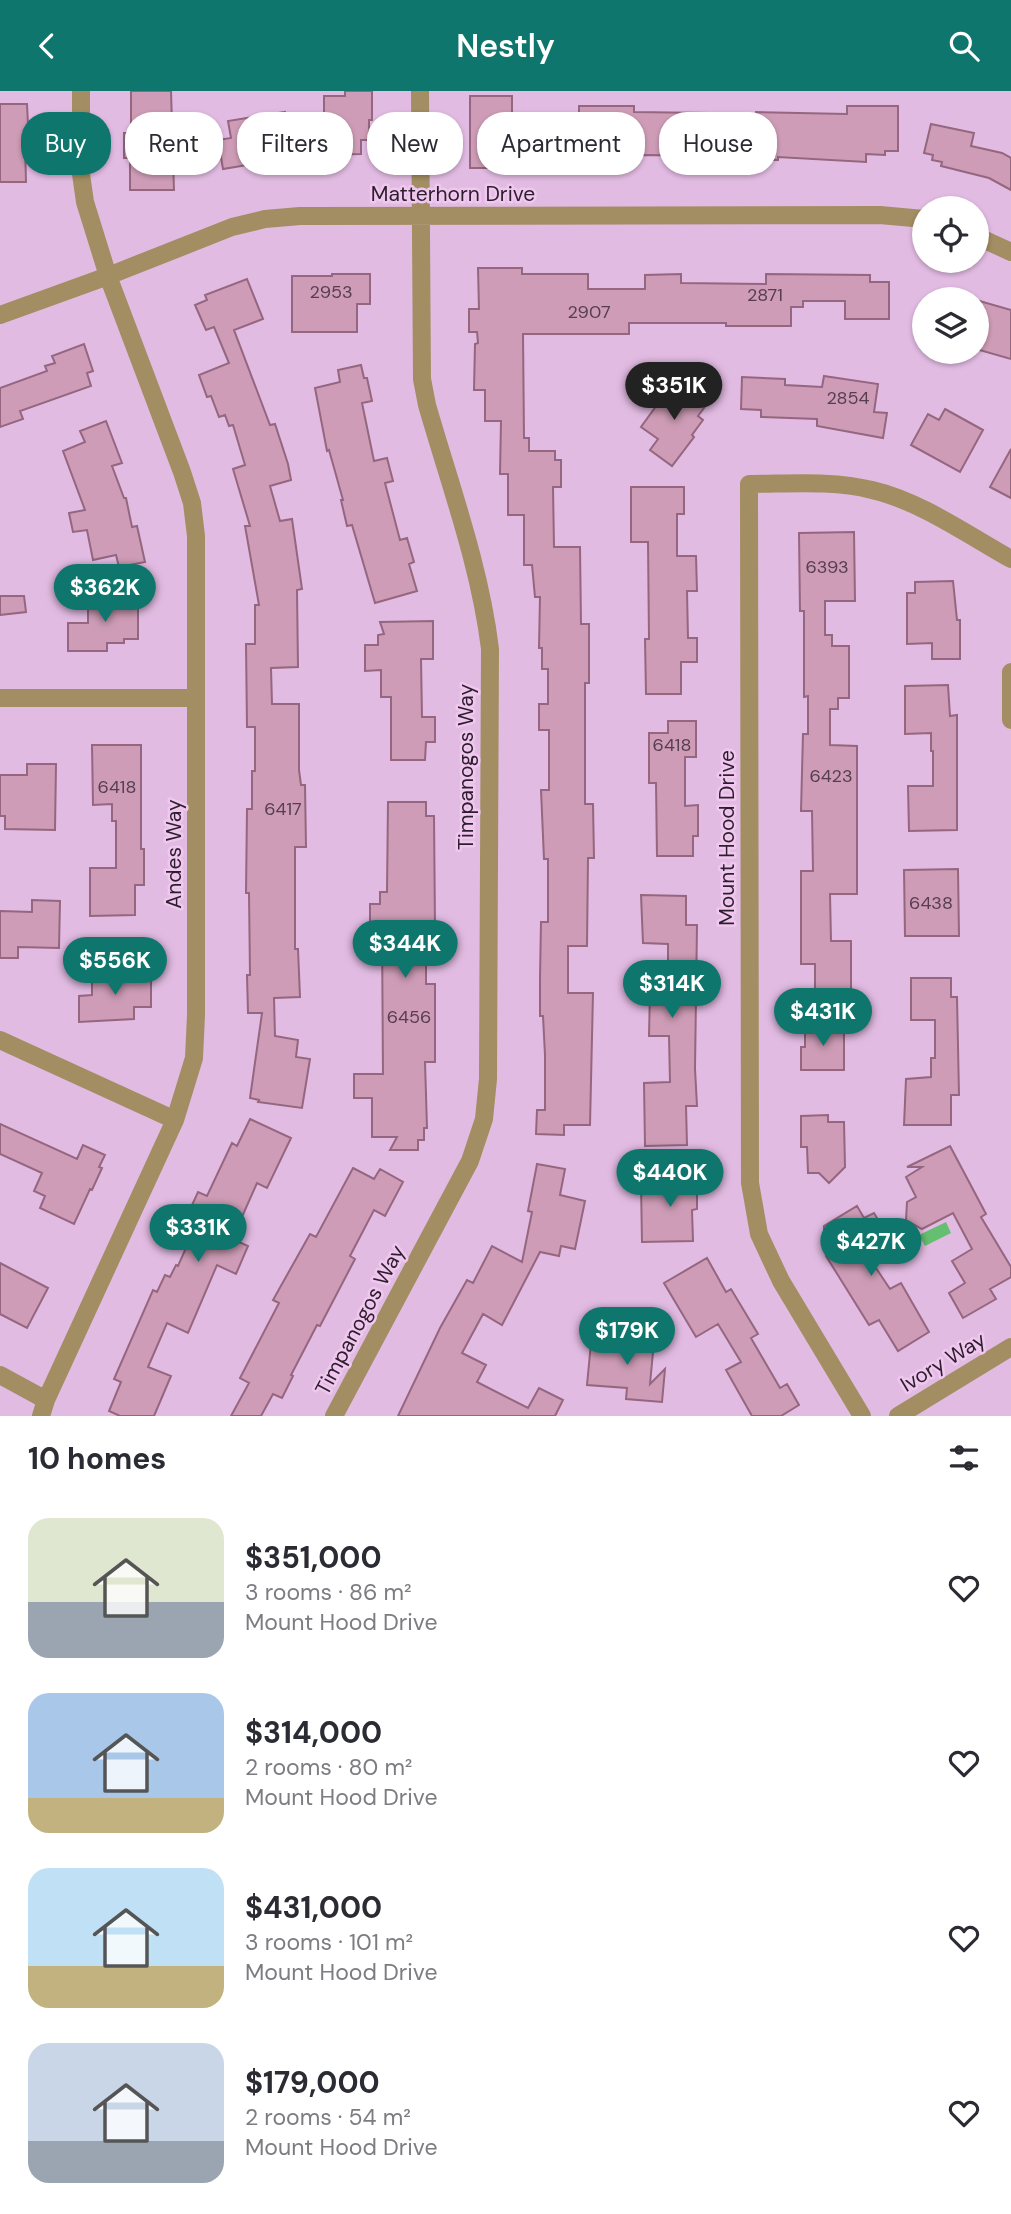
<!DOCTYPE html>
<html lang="en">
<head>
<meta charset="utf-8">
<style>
	body { margin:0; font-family:"DM Sans",sans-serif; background:#f2f2f3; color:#2b2b33; height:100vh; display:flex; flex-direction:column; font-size:26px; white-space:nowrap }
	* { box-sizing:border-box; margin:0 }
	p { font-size:23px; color:#7c7c81 }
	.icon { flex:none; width:38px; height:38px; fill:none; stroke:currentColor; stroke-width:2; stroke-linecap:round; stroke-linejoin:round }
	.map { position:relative; height:1325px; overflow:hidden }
	.sheet { display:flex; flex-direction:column; background:#fff; flex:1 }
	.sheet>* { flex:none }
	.banner { position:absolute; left:21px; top:21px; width:970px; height:63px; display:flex; gap:14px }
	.tools { position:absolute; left:912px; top:105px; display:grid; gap:14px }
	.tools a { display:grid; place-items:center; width:77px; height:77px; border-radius:50%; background:#fff; box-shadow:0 2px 5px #0004; font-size:35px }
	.price { position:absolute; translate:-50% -60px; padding:0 16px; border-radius:24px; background:#0f766e; color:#fff; font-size:23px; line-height:46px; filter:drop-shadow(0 2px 4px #0008) }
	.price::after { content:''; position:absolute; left:50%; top:42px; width:21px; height:16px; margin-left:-10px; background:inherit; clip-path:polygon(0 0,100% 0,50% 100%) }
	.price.active { background:#222; color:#fff }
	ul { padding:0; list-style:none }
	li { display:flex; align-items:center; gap:21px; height:175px; padding:0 28px }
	li span { display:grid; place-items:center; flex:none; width:196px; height:140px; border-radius:21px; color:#555 }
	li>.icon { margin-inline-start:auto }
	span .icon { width:84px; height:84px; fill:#fffc; stroke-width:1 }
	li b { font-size:30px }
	h2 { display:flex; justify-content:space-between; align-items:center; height:84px; padding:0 28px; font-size:30px }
	.tag { padding:0 24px; border-radius:28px; background:#fff; box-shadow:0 2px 5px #0004; font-size:24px; line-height:63px }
	.tag.active { background:#0f766e; color:#fff }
	header { display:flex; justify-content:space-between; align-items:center; height:91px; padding:0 28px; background:#0f766e; color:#fff; font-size:32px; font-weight:600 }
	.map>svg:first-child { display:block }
	.water { fill:#64c070 }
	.building { fill:#ce9cb6; stroke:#94667f; stroke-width:2 }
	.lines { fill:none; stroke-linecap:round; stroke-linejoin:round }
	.street { stroke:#a28e62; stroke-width:18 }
	.labels { text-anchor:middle; stroke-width:5; stroke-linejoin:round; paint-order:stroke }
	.number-label { font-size:18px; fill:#553e4f }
	.street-label { font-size:21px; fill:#2d1e2d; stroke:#f0c8ef }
</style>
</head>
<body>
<header><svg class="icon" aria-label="back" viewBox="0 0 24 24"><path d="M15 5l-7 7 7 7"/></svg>Nestly<svg class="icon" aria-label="search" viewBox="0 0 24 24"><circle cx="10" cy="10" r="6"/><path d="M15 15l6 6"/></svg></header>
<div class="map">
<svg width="1011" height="1325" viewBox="0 0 1011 1325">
	<rect width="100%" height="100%" fill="#e2bbe2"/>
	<path class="water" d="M 946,1131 L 951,1142 L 925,1155 L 919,1144 Z"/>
	<path class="building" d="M 131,0 L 171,0 L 174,99 L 130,99 L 130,67 L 124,67 L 124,42 L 131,42 Z
		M 345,0 L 372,0 L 372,29 L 369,29 L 369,49 L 361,49 L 361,63 L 324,64 L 324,5 L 345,5 Z
		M 470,5 L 512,5 L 512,67 L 504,67 L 504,77 L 470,77 Z
		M 0,13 L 27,13 L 29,54 L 25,54 L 26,91 L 0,91 Z
		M 579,15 L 634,15 L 634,21 L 708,22 L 707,43 L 745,43 L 745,37 L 755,37 L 756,21 L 847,23 L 847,15 L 898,15 L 898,60 L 885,60 L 885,64 L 866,63 L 866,71 L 778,66 L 778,69 L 685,69 L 685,65 L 651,64 L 601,65 L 601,69 L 566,69 L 566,44 L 579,44 Z
		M 285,21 L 291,59 L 278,61 L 279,67 L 259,70 L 259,72 L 223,78 L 218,49 L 231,47 L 228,30 Z
		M 931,33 L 974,42 L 971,55 L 1002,62 L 1011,67 L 1011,99 L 989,87 L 941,75 L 942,71 L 932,69 L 933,64 L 924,62 Z
		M 478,177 L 522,177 L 522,183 L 588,183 L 588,198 L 645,198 L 645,184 L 681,183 L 681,192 L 766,193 L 766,183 L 870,184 L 870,191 L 889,191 L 889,228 L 845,228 L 845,210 L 803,210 L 803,216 L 791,216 L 791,235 L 726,235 L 726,232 L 629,232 L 629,243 L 523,243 L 524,347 L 529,347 L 529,360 L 555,360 L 555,369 L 561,369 L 561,396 L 553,396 L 554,456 L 580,456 L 581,533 L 589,533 L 589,592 L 585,592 L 585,713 L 593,713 L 594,767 L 588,767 L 587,855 L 568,855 L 568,902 L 593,902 L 590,1034 L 564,1034 L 564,1044 L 536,1043 L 537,1019 L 545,1019 L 545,964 L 543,925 L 540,925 L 540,887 L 541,831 L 548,831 L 548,768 L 544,768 L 541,699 L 549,699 L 549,639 L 539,639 L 539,613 L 548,613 L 548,578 L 542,578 L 542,557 L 539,557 L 540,506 L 535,506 L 532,474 L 524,474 L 524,424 L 508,424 L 508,383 L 500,383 L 501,330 L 485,330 L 485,299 L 474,299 L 475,253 L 478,252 L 477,241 L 469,241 L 469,218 L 479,218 Z
		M 332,183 L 370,183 L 370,213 L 357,213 L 357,241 L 292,241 L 292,185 L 332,185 Z
		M 247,188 L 263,228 L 234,239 L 270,334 L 275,333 L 288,373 L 291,389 L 270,395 L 280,430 L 292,428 L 302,498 L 297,499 L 298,576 L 271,577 L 272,613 L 299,613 L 299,679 L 301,694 L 305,694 L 306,756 L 295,756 L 295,858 L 298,858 L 300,906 L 274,907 L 275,945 L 298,949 L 296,966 L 310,968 L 302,1017 L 258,1011 L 259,1009 L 250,1007 L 262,922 L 248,922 L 247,884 L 250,884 L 249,802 L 246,802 L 247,718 L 252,718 L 252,680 L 255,680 L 255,636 L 247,636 L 246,553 L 255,553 L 255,514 L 259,514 L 245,435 L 250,435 L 233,378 L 245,374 L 233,334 L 229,335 L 225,324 L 219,326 L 211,305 L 207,306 L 199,284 L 229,272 L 214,236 L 206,239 L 195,214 L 207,209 L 205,204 Z
		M 976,209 L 1011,219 L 1011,268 L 976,258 Z
		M 84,253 L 93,280 L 87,282 L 91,295 L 20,320 L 23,328 L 0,336 L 0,297 L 47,280 L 45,275 L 55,272 L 52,265 Z
		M 361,274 L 364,287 L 367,287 L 372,310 L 362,312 L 374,370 L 387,367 L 393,390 L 385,392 L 400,449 L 407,447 L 414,471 L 409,473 L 417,500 L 375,512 L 352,434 L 347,435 L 341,409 L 343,409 L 329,359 L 327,360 L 315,297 L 340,291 L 338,279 Z
		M 824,285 L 878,293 L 874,321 L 887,322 L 883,347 L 817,335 L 817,328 L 761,326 L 761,319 L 741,318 L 742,286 L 785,288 L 785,294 L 822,296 Z
		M 675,289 L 707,313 L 698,325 L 703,329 L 692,344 L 694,346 L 672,375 L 650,359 L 658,348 L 641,336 Z
		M 945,318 L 983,339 L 960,381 L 911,354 L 928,323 L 939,329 Z
		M 106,330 L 122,372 L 112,375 L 124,407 L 126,407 L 132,436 L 137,435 L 145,471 L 119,476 L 116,464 L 93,469 L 87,439 L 73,441 L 69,422 L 85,419 L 63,360 L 85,351 L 80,340 Z
		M 1011,358 L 1011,407 L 990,396 Z
		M 631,396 L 684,396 L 684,423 L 677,423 L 677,465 L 696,465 L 697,500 L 687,500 L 688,547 L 697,547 L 697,571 L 681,571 L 681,603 L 646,603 L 645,548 L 649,548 L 648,451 L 631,451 Z
		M 854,441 L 855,510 L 825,510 L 825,544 L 832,544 L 832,555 L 849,555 L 849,607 L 838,607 L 838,618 L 830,618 L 830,654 L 857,655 L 857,803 L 830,803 L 831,850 L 851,850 L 851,899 L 815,900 L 815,873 L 801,873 L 801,780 L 813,780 L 812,720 L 801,720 L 803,643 L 808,643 L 808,605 L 804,606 L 804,520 L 800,520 L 799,442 Z
		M 953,490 L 957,529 L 960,529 L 960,568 L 932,568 L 932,552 L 907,553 L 907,502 L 915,502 L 915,491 Z
		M 0,505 L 24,505 L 26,521 L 0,524 Z
		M 88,505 L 138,505 L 138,548 L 124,548 L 124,552 L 107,552 L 107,560 L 68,560 L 68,532 L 88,532 Z
		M 433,530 L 433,568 L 421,568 L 422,626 L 435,626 L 435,651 L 426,651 L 425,669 L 391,669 L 391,606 L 381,606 L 381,579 L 365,580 L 365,554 L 378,554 L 378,544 L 384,543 L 380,531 Z
		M 948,594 L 950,625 L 957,624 L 957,739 L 909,740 L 908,695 L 933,695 L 933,660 L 931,660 L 931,642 L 905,643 L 905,595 Z
		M 668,630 L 696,630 L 696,666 L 685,666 L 685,715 L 698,714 L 698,745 L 693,745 L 693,765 L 657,765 L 656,692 L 649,692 L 649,642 L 668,642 Z
		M 92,654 L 141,654 L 141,758 L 144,758 L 144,794 L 135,794 L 135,824 L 90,825 L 90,777 L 116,777 L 116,730 L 112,730 L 112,713 L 93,714 Z
		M 27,673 L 56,673 L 55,739 L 5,738 L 5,725 L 0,725 L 0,684 L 27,684 Z
		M 388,711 L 426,711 L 426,725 L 434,725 L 435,838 L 426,838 L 426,893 L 435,893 L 435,971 L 425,971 L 427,1037 L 424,1037 L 424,1049 L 418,1049 L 418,1059 L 390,1059 L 397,1046 L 372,1046 L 372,1007 L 354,1007 L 354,983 L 383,983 L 382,838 L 370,838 L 370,813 L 380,813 L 380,801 L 387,801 Z
		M 958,778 L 959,845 L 905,845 L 904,779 Z
		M 641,804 L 686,805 L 686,834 L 697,834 L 695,978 L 697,1015 L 686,1015 L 687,1054 L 645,1055 L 644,992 L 670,991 L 669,945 L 649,945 L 650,899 L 668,899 L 668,853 L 643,852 Z
		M 32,809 L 60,810 L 59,857 L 18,856 L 18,867 L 0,867 L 0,820 L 32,821 Z
		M 92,883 L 151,883 L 151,916 L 134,916 L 134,928 L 79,931 L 79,905 L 92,904 Z
		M 911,887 L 951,887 L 951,906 L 957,906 L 959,1004 L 951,1004 L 951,1034 L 904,1034 L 906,988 L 931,986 L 931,967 L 935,967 L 935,929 L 911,929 Z
		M 805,934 L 844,934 L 844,979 L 801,979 L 801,956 L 805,956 Z
		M 828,1024 L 828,1031 L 844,1031 L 845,1076 L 829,1092 L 819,1082 L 808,1082 L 807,1056 L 801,1056 L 801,1025 Z
		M 250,1028 L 291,1047 L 267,1097 L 257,1092 L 237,1137 L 244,1140 L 239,1151 L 248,1155 L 236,1183 L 217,1174 L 188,1242 L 167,1232 L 148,1276 L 171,1285 L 154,1325 L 120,1325 L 109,1320 L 121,1291 L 114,1288 L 153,1199 L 157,1201 L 165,1184 L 170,1186 L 176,1174 L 178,1175 L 198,1130 L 187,1125 L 198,1101 L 207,1105 L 232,1052 L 237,1055 Z
		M 0,1033 L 77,1068 L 83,1054 L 105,1064 L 99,1076 L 102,1077 L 92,1099 L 90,1098 L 74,1133 L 40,1117 L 45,1105 L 34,1100 L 42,1082 L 0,1063 Z
		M 950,1055 L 986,1123 L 981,1126 L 1011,1176 L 1011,1186 L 990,1198 L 996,1208 L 963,1227 L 949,1202 L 965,1192 L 952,1170 L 972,1158 L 953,1122 L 922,1138 L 906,1129 L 907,1111 L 916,1106 L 906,1086 L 922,1076 L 907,1076 Z
		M 537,1073 L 565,1078 L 560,1104 L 585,1110 L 575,1158 L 561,1155 L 559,1165 L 540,1161 L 502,1234 L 483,1223 L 462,1262 L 486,1274 L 477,1291 L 528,1317 L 539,1297 L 563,1309 L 555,1325 L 398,1325 L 440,1237 L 467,1189 L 473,1192 L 492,1155 L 522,1171 L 532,1121 L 528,1120 Z
		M 353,1077 L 374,1088 L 380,1078 L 403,1091 L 385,1125 L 374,1119 L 350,1165 L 355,1168 L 320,1235 L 317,1234 L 291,1284 L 293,1285 L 282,1307 L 273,1303 L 261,1325 L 231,1325 L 249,1292 L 240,1287 L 279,1212 L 273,1209 L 310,1143 L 316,1146 Z
		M 670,1081 L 697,1081 L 697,1118 L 692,1119 L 693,1150 L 642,1151 L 641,1094 L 670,1094 Z
		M 857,1115 L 864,1127 L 874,1122 L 884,1139 L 873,1146 L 882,1161 L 870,1168 L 890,1198 L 901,1192 L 929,1241 L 898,1260 L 879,1229 L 869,1234 L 826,1165 L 835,1159 L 824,1142 L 824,1135 Z
		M 707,1167 L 726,1201 L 731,1198 L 758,1243 L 751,1247 L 780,1297 L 787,1293 L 799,1314 L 781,1325 L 752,1325 L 726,1279 L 741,1271 L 718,1233 L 696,1246 L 664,1192 Z
		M 0,1172 L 48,1197 L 27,1237 L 0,1223 Z
		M 629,1237 L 655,1240 L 650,1293 L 665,1278 L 662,1311 L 626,1308 L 627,1297 L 587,1294 L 591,1252 L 628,1255 Z"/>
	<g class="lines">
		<path class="street" d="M 976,145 L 1011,161
			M 0,224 L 108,185 L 232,136 L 265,128 L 300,125 L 880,124 L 924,128
			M 1011,581 L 1011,629
			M 0,607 L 196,607
			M 0,949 L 175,1029
			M 0,1284 L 46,1309
			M 41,1325 L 46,1309 L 175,1029 L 194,967 L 196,924 L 196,445 L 192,412 L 182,381 L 108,185 L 85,111 L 81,83 L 81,0
			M 334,1325 L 470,1070 L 484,1028 L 488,988 L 490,558 C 480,475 450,394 427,314 L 422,288 L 420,0
			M 862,1325 L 781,1190 L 759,1143 L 750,1092 L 749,393 C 789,393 832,389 872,399 C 920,410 968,444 1011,468
			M 898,1325 L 1011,1256"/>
	</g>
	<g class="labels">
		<g class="number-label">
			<text x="331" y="207">2953</text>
			<text x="765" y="210">2871</text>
			<text x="589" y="227">2907</text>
			<text x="848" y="313">2854</text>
			<text x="827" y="482">6393</text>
			<text x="672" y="660">6418</text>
			<text x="831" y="691">6423</text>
			<text x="117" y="702">6418</text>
			<text x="283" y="724">6417</text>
			<text x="931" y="818">6438</text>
			<text x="409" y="932">6456</text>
		</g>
		<g class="street-label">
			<text x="453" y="110">Matterhorn Drive</text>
			<text transform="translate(466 676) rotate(-90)" y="7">Timpanogos Way</text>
			<text transform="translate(727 747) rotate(-90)" y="7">Mount Hood Drive</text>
			<text transform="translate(174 763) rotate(-90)" y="7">Andes Way</text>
			<text transform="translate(360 1229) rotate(-62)" y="7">Timpanogos Way</text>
			<text transform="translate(943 1271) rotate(-31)" y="7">Ivory Way</text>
		</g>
	</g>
</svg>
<div class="tools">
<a><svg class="icon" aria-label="locate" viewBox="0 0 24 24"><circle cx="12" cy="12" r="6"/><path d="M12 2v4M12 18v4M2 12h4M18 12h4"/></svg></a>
<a><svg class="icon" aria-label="layers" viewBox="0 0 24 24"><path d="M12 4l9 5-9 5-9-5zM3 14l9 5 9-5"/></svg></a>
</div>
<b class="price active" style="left:674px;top:331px">$351K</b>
<b class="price" style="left:105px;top:533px">$362K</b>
<b class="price" style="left:405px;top:889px">$344K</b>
<b class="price" style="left:115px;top:906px">$556K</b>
<b class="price" style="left:672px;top:929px">$314K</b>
<b class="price" style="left:823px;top:957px">$431K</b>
<b class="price" style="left:670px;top:1118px">$440K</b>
<b class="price" style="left:198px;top:1173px">$331K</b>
<b class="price" style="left:871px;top:1187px">$427K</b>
<b class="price" style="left:627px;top:1276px">$179K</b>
<div class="banner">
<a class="tag active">Buy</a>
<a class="tag">Rent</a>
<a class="tag">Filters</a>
<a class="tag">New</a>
<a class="tag">Apartment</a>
<a class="tag">House</a>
</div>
</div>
<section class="sheet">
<h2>10 homes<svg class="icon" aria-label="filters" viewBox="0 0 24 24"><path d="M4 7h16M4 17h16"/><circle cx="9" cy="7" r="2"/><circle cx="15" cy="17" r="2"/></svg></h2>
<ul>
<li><span style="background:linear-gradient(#dfe7d0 60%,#9aa5b1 0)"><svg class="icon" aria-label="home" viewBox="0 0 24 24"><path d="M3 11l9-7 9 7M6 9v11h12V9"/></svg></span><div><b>$351,000</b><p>3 rooms · 86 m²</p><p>Mount Hood Drive</p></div><svg class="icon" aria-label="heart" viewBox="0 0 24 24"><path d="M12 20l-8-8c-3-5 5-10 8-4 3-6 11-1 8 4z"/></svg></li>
<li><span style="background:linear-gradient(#a9c7e8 75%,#c2b280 0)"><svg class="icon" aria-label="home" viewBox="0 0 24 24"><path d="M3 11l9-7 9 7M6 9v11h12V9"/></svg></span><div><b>$314,000</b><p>2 rooms · 80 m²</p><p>Mount Hood Drive</p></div><svg class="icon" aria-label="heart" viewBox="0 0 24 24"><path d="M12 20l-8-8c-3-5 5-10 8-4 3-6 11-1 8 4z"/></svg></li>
<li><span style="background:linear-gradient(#bfe0f5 70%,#c2b280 0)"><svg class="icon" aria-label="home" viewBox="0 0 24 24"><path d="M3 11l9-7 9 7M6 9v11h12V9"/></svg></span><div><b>$431,000</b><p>3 rooms · 101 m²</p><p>Mount Hood Drive</p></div><svg class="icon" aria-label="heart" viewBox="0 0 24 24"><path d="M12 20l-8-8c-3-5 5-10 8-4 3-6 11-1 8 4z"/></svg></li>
<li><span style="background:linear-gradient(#c9d6e8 70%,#9aa5b1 0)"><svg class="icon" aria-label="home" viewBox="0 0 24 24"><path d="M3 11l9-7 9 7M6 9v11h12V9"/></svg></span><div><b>$179,000</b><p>2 rooms · 54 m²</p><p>Mount Hood Drive</p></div><svg class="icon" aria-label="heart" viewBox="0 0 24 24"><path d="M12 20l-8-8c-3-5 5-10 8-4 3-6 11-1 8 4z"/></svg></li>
</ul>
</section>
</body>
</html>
